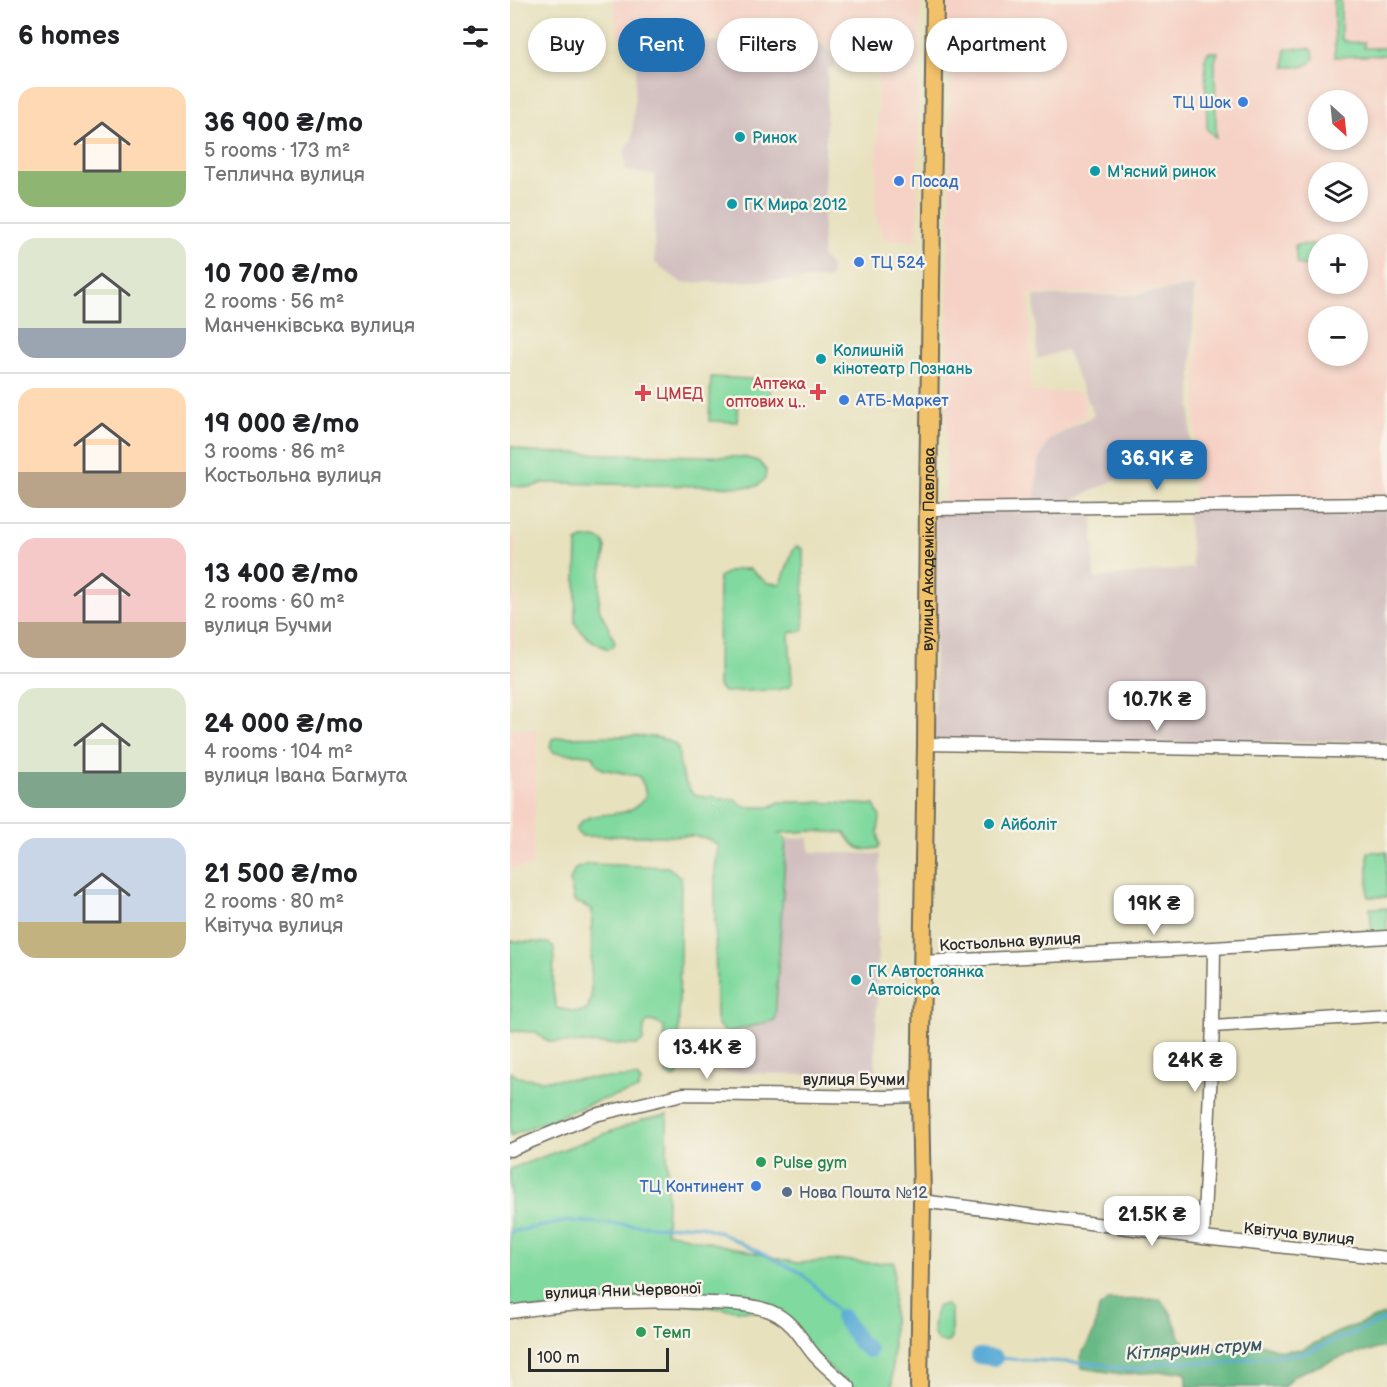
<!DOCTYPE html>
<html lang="en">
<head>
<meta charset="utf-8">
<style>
	body { margin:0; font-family:"Balsamiq Sans",sans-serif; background:#f2f2f2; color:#202124; height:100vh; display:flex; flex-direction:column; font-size:22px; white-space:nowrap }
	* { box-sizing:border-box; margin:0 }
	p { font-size:20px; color:#757577 }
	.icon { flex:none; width:33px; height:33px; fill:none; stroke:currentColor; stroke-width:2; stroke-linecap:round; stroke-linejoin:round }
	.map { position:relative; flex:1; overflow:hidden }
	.details { display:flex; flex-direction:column; background:#fff; width:510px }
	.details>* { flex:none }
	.banner { position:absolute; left:18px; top:18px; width:570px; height:54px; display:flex; gap:12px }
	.needle { width:39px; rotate:153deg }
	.fabs { position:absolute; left:798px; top:90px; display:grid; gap:12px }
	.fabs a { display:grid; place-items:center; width:60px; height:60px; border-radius:50%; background:#fff; box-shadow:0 3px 9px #0003; font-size:30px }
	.scale { position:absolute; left:18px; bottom:15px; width:141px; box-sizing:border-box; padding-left:6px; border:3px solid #2b2b2b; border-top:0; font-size:16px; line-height:21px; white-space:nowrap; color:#2b2b2b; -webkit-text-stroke:4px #f7f3e8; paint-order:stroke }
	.price { position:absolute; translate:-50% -51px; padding:0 14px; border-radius:12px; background:#fff; color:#222; font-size:20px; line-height:39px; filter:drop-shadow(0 2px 3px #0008) }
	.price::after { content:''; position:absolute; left:50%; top:36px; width:18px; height:14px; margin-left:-9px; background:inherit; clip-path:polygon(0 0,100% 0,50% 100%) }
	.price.active { background:#1f6fb2; color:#fff }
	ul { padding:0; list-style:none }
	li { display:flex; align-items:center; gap:18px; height:150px; padding:0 18px }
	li+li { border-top:2px solid #e0e0e0 }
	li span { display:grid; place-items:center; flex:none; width:168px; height:120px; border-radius:18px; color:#555 }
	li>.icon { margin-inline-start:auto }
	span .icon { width:72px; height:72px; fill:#fffc; stroke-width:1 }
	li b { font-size:26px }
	h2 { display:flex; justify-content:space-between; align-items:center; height:72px; padding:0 18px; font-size:26px }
	.chip { padding:0 21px; border-radius:27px; background:#fff; box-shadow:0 3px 9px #0003; font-size:21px; line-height:54px }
	.chip.active { background:#1f6fb2; color:#fff }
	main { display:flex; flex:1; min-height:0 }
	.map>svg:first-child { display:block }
	.built { fill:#f6d1c5; fill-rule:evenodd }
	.industrial { fill:#d1bfbf }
	.green { fill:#80d99e; stroke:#568264; stroke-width:1.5 }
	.forest { fill:#68b985; stroke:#4a7258; stroke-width:1.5 }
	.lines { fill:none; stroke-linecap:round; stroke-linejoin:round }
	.stream { stroke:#5bacd6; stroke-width:3 }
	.river { stroke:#5bacd6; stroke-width:16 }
	.minor-casing { stroke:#6d6b5e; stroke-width:15 }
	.major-casing { stroke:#6d6b5e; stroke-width:20 }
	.minor { stroke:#fff; stroke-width:12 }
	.major { stroke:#f2c26a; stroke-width:16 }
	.shop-dot { fill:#3f7fe0; stroke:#f7f3e8; stroke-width:2 }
	.culture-dot { fill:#0f9aa8; stroke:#f7f3e8; stroke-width:2 }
	.health-dot { fill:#e0444e; stroke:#f7f3e8; stroke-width:2 }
	.leisure-dot { fill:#2e9e5b; stroke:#f7f3e8; stroke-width:2 }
	.service-dot { fill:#5c6f8a; stroke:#f7f3e8; stroke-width:2 }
	.labels { text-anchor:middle; stroke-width:5; stroke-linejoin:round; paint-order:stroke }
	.shop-label { font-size:16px; fill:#366cbe; stroke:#f7f3e8; text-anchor:start }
	.culture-label { font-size:16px; fill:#0d838f; stroke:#f7f3e8; text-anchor:start }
	.health-label { font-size:16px; fill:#be3a42; stroke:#f7f3e8; text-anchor:end }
	.street-label { font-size:16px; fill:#2b2b2b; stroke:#f7f3e8 }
	.leisure-label { font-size:16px; fill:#27864d; stroke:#f7f3e8; text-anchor:start }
	.service-label { font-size:16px; fill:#4e5e75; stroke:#f7f3e8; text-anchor:start }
	.water-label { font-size:18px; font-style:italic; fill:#3c5867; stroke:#f7f3e8 }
</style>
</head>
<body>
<main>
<section class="details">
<h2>6 homes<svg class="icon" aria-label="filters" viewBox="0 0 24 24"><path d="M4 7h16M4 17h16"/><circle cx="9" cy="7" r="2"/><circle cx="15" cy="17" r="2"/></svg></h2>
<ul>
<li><span style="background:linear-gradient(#ffd9b3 70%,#8fb573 0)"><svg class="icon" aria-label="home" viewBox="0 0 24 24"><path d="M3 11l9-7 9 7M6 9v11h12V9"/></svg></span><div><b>36 900 ₴/mo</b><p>5 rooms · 173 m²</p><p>Теплична вулиця</p></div></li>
<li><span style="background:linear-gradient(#dfe7d0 75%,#9aa5b1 0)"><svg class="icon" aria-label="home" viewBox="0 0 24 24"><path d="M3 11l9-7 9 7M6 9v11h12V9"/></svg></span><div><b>10 700 ₴/mo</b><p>2 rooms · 56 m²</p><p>Манченківська вулиця</p></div></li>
<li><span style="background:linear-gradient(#ffd9b3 70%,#b9a48a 0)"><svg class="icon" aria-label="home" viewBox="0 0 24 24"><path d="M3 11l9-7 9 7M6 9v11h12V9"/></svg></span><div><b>19 000 ₴/mo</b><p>3 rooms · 86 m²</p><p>Костьольна вулиця</p></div></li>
<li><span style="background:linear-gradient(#f6c9c9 70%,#b9a48a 0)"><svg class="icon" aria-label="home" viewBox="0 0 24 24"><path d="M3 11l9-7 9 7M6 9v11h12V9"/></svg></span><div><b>13 400 ₴/mo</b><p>2 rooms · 60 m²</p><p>вулиця Бучми</p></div></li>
<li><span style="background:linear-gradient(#dfe7d0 70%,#7fa58c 0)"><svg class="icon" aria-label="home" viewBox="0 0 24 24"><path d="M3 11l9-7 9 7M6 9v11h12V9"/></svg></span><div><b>24 000 ₴/mo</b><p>4 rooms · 104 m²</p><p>вулиця Івана Багмута</p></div></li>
<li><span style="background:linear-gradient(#c9d6e8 70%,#c2b280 0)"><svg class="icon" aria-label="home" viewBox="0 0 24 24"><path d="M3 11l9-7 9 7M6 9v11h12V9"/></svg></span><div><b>21 500 ₴/mo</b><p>2 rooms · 80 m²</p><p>Квітуча вулиця</p></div></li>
</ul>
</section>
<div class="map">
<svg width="877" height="1387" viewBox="0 0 877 1387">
	<rect width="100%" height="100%" fill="#f7f3e8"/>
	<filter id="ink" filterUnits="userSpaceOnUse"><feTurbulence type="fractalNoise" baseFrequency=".0167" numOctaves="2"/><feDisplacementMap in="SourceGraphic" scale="12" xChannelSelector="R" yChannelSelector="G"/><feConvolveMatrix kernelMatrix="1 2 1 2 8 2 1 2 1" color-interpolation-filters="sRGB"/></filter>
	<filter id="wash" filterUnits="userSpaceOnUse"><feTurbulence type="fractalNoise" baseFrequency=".008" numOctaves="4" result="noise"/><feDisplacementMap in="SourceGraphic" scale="24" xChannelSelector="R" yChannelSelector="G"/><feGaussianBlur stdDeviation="1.35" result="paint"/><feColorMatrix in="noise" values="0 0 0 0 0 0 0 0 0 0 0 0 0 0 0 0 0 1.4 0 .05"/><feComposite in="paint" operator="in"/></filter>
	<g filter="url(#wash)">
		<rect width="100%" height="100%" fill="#e7e1be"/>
		<path class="built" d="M 103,0 L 410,0 L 407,241 L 376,240 L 366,220 L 368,61 L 331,60 L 320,47 L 309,38 L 108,37 Z
			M 437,0 L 877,0 L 877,498 L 684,503 L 688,284 L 627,292 L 519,294 L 521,392 L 572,392 L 577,415 L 539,440 L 528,463 L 525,503 L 435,507 L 441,91 ZM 808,100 L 848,100 L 848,140 L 808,140 ZM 808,172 L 848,172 L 848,212 L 808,212 ZM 808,244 L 848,244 L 848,284 L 808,284 ZM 808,316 L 848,316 L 848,356 L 808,356 Z
			M 0,536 L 5,536 L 3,697 L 0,697 Z
			M 0,729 L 28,729 L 22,867 L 0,868 Z"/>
		<path class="industrial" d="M 128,41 L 308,42 L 325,56 L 325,67 L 318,69 L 312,257 L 321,267 L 321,279 L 172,283 L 145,263 L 144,253 L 145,175 L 116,171 L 114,151 L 122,139 Z
			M 684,286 L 680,444 L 565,499 L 525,503 L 528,463 L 539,440 L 584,415 L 556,350 L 527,359 L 524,296 L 622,295 Z
			M 877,505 L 877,741 L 424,744 L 425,513 L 583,511 L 584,578 L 683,568 L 677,509 Z
			M 299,838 L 300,852 L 370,854 L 365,1077 L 214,1072 L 216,1033 L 265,1020 L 276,839 Z"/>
		<path class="green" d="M 824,0 L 831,0 L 831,38 C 836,44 846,42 854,42 L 854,48 L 877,48 L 877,55 L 825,57 Z
			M 800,48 L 803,51 L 804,58 C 799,69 786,67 775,67 L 775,49 Z
			M 698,52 L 708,52 L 705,61 L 706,138 L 697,129 L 695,58 Z
			M 806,244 L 803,262 L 798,266 L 787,264 L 785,245 Z
			M 201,377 L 260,380 L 260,404 L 228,403 L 227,422 L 199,421 Z
			M 0,446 L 19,452 L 233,457 L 248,461 L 256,470 L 255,479 L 247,486 L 241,487 L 47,483 L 33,483 L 22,487 L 0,486 Z
			M 85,538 L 93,541 L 96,548 L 90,579 L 89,608 L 105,642 L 103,647 L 98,649 C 86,644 72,635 65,623 L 67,542 L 73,539 Z
			M 287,546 L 293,549 L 294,628 L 292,631 L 281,632 L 279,636 L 282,682 L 280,686 L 269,690 L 213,692 L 208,686 L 209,577 C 219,570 227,569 240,569 L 257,583 L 271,584 L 283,550 Z
			M 114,736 C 132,737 154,734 168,747 C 170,768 170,778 184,795 L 226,800 L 235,807 L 260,807 L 269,802 L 305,802 L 364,805 L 370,817 L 368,831 L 370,845 L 368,848 C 349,852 345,849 335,833 L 302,831 L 269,833 L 276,839 L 265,1020 L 216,1033 L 208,1025 L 206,1018 L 205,871 L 208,845 L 198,839 L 183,836 L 71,836 L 66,831 C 71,810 102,817 117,811 C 126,808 131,803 136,796 L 134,786 L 129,776 L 92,769 L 85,762 L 84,756 C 70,753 56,755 43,752 L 40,747 L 42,739 L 51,737 Z
			M 858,852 L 877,852 L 877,897 L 858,897 Z
			M 78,864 L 158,867 L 171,877 L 168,1075 C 164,1080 160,1077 156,1072 L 154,1027 L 145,1022 L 138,1021 L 134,1027 L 133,1041 L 127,1045 L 41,1042 L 32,1038 L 26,1032 L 0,1031 L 0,941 L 38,943 L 44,948 L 43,990 L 46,1008 L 67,1012 L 77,1010 L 81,998 L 82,909 L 64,901 L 60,881 L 65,869 Z
			M 860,908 L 877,908 L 877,934 L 862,935 Z
			M 0,1072 L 8,1077 L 31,1080 L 127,1077 L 131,1082 L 128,1090 L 87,1101 L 0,1136 Z
			M 157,1115 L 157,1197 L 156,1232 L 287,1263 L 332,1260 L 361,1263 L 384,1262 L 382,1387 L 339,1387 L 267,1314 L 149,1302 L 0,1312 L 0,1169 L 132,1120 Z
			M 436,1305 L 441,1309 L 441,1338 L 438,1342 C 434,1342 431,1343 428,1341 C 420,1334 424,1313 428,1306 Z"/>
		<path class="forest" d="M 650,1299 L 661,1313 L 671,1339 L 678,1346 L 724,1349 L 744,1342 L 772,1351 L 793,1349 L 828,1332 L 876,1314 L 877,1347 L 835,1356 L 784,1375 L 774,1387 L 677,1387 L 677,1376 L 673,1371 L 612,1374 L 572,1368 L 570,1357 L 584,1332 L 589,1308 L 599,1300 Z"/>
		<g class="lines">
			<path class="stream" d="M 0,1232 L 59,1221 L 156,1227 L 173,1225 L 191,1226 L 209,1232 L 291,1273 L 309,1290 L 332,1317
				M 485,1358 L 589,1364 L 620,1370 L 664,1361 L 712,1364 L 743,1358 L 795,1353 L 877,1319"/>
			<path class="river" d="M 332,1317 L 350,1343 L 359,1350
				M 469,1356 L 485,1358"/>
		</g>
	</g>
	<g filter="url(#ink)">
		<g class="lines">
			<defs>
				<path id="minor" d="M 417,509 L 877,504
					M 416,744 L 877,752
					M 412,962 L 704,948 L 877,937
					M 703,1026 L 877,1015
					M 0,1150 L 85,1115 L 173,1094 L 376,1097 L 410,1096
					M 412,1201 L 693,1238 L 877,1258
					M 693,1238 L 703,1026 L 704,948
					M 0,1312 C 64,1302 137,1300 201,1303 C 223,1304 249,1304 268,1315 C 285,1325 293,1342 305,1356 C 315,1367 328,1377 339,1387"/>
				<g id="major">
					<path id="s1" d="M 409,1387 L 412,1201 L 410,1096 L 416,744 L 418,499 L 425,0"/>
				</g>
			</defs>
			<use href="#minor" class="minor-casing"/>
			<use href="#major" class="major-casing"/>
			<use href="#minor" class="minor"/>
			<use href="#major" class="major"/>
		</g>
	</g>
	<g class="shop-dot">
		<circle cx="733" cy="102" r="6"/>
		<circle cx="389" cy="181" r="6"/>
		<circle cx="349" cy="262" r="6"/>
		<circle cx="334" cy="400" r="6"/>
		<circle cx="246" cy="1186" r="6"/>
	</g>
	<g class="culture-dot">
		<circle cx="230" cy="137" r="6"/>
		<circle cx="585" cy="171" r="6"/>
		<circle cx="222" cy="204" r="6"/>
		<circle cx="311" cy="359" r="6"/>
		<circle cx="479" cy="824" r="6"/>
		<circle cx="346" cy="980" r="6"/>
	</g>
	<g class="health-dot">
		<path d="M305 383h6v6h6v6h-6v6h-6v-6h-6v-6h6z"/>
		<path d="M130 384h6v6h6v6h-6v6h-6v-6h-6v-6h6z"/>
	</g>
	<g class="leisure-dot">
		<circle cx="251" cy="1162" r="6"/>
		<circle cx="131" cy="1332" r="6"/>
	</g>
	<circle class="service-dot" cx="277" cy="1192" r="6"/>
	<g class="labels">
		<g class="shop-label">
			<text x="721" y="108" text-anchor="end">ТЦ Шок</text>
			<text x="401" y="187">Посад</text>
			<text x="361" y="268">ТЦ 524</text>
			<text x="346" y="406">АТБ-Маркет</text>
			<text x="234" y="1192" text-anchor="end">ТЦ Континент</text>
		</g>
		<g class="culture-label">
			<text x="242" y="143">Ринок</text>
			<text x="597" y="177">М'ясний ринок</text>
			<text x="234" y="210">ГК Мира 2012</text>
			<text x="323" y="356">Колишній<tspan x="323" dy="18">кінотеатр Познань</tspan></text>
			<text x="491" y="830">Айболіт</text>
			<text x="358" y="977">ГК Автостоянка<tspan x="358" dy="18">Автоіскра</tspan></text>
		</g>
		<g class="health-label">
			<text x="296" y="389">Аптека<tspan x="296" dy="18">оптових ц‥</tspan></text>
			<text x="146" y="399" text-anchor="start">ЦМЕД</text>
		</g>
		<g class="street-label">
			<text dy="6" stroke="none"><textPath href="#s1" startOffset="838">вулиця Академіка Павлова</textPath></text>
			<text transform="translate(500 941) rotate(-3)" y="6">Костьольна вулиця</text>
			<text x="344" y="1085">вулиця Бучми</text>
			<text transform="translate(789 1233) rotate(6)" y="6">Квітуча вулиця</text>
			<text transform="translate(113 1290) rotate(-2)" y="6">вулиця Яни Червоної</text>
		</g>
		<g class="leisure-label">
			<text x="263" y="1168">Pulse gym</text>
			<text x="143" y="1338">Темп</text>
		</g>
		<g class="service-label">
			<text x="289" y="1198">Нова Пошта №12</text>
		</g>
		<g class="water-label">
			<text transform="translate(684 1349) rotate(-4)" y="6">Кітлярчин струм</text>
		</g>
	</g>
</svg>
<div class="fabs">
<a><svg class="needle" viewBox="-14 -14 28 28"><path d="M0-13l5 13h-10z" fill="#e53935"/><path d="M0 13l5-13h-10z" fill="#757577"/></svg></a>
<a><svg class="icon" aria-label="layers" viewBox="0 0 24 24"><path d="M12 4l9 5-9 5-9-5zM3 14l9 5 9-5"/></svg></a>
<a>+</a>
<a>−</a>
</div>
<div class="scale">100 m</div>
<b class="price active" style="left:647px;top:491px">36.9K ₴</b>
<b class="price" style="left:647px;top:732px">10.7K ₴</b>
<b class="price" style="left:644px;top:936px">19K ₴</b>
<b class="price" style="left:197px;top:1080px">13.4K ₴</b>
<b class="price" style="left:685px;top:1093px">24K ₴</b>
<b class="price" style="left:642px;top:1247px">21.5K ₴</b>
<div class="banner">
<a class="chip">Buy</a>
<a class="chip active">Rent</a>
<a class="chip">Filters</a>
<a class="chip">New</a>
<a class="chip">Apartment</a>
</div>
</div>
</main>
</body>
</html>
